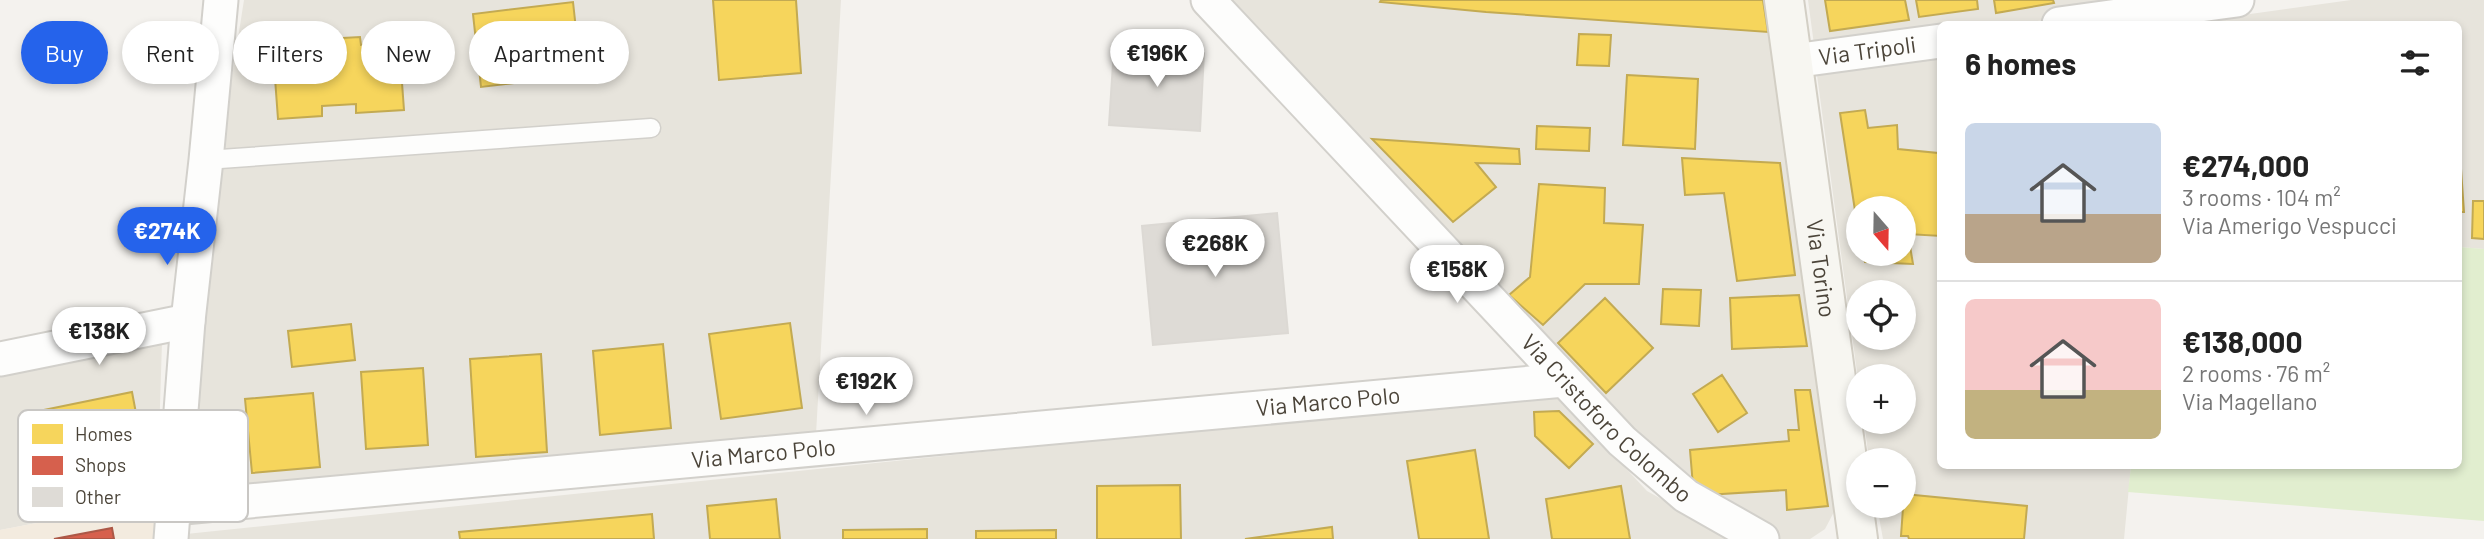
<!DOCTYPE html>
<html lang="en">
<head>
<meta charset="utf-8">
<style>
	body { margin:0; font-family:Barlow,sans-serif; background:#f6f6f6; color:#222; height:100vh; display:flex; flex-direction:column; font-size:26px; white-space:nowrap }
	* { box-sizing:border-box; margin:0 }
	p { font-size:23px; color:#767676 }
	.icon { flex:none; width:38px; height:38px; fill:none; stroke:currentColor; stroke-width:2; stroke-linecap:round; stroke-linejoin:round }
	.map { position:relative; flex:1; overflow:hidden }
	.drawer { position:absolute; left:1937px; top:21px; width:525px; height:448px; display:flex; flex-direction:column; background:#fff; border-radius:10px; box-shadow:0 4px 10px #0003 }
	.drawer>* { flex:none }
	.banner { position:absolute; left:21px; top:21px; width:665px; height:63px; display:flex; gap:14px }
	.needle { width:46px; rotate:160deg }
	.tools { position:absolute; left:1846px; top:196px; display:grid; gap:14px }
	.tools a { display:grid; place-items:center; width:70px; height:70px; border-radius:50%; background:#fff; box-shadow:0 4px 10px #0003; font-size:35px }
	.price { position:absolute; translate:-50% -60px; padding:0 16px; border-radius:24px; background:#fff; color:#222; font-size:23px; line-height:46px; filter:drop-shadow(0 2px 4px #0008) }
	.price::after { content:''; position:absolute; left:50%; top:42px; width:21px; height:16px; margin-left:-10px; background:inherit; clip-path:polygon(0 0,100% 0,50% 100%) }
	.price.current { background:#2563eb; color:#fff }
	ul { padding:0; list-style:none }
	li { display:flex; align-items:center; gap:21px; height:175px; padding:0 28px }
	li+li { border-top:2px solid #e0e0e0 }
	li span { display:grid; place-items:center; flex:none; width:196px; height:140px; border-radius:10px; color:#555 }
	li>.icon { margin-inline-start:auto }
	span .icon { width:84px; height:84px; fill:#fffc; stroke-width:1 }
	li b { font-size:30px }
	h2 { display:flex; justify-content:space-between; align-items:center; height:84px; padding:0 28px; font-size:30px }
	.pill { padding:0 24px; border-radius:32px; background:#fff; box-shadow:0 4px 10px #0003; font-size:24px; line-height:63px }
	.pill.current { background:#2563eb; color:#fff }
	.map>svg:first-child { display:block }
	.residential { fill:#e7e4dc; fill-rule:evenodd }
	.commercial { fill:#f3ebdf }
	.green { fill:#e1eecf }
	.homes { fill:#f6d55c; stroke:#c3aa52; stroke-width:2 }
	.shops { fill:#d6604d; stroke:#ac5847; stroke-width:2 }
	.building { fill:#dedbd6; stroke:#dcd9d4; stroke-width:2 }
	.lines { fill:none; stroke-linecap:round; stroke-linejoin:round }
	.lane-casing { stroke:#d2d0cb; stroke-width:21 }
	.street-casing { stroke:#d2d0cb; stroke-width:37 }
	.secondary-casing { stroke:#d3cfc5; stroke-width:42 }
	.lane { stroke:#fdfdfc; stroke-width:18 }
	.street { stroke:#fdfdfc; stroke-width:33 }
	.secondary { stroke:#f7f6f1; stroke-width:38 }
	.labels { text-anchor:middle; stroke-width:7; stroke-linejoin:round; paint-order:stroke }
	.street-label { font-size:23px; fill:#4b4439; stroke:#fff }
	.key { fill:#fff; stroke:#c9c7c4; stroke-width:2 }
	.key-label { font-size:19px; fill:#4b4439 }
</style>
</head>
<body>
<div class="map">
<svg width="2484" height="539" viewBox="0 0 2484 539">
	<rect width="100%" height="100%" fill="#f4f2ee"/>
	<path class="residential" d="M 244,0 L 841,0 L 816,434 L 183,494 L 217,172 Z
		M 1215,0 L 1765,0 L 1835,510 L 1825,529 L 1810,539 L 1780,539 L 1751,525 L 1687,487 Z
		M 1808,0 L 2194,0 L 2016,24 L 1941,24 L 1941,35 L 1815,52 Z
		M 2351,0 L 2484,0 L 2484,249 L 2459,247 L 2459,24 L 2178,24 Z
		M 1941,58 L 1941,466 L 2131,466 L 2124,539 L 1883,539 L 1877,506 L 1904,506 L 1904,460 L 1869,460 L 1864,422 L 1904,422 L 1904,376 L 1858,376 L 1858,380 L 1817,75 ZM 1858,208 L 1904,208 L 1904,254 L 1858,254 ZM 1858,292 L 1904,292 L 1904,338 L 1858,338 Z
		M 162,342 L 157,500 L 0,530 L 0,373 Z
		M 1555,393 L 1647,491 L 1733,539 L 186,539 L 186,534 Z"/>
	<path class="commercial" d="M 157,500 L 153,539 L 0,539 L 0,530 Z"/>
	<path class="green" d="M 2459,247 L 2484,249 L 2484,521 L 2128,492 L 2131,466 L 2459,466 Z"/>
	<path class="homes" d="M 713,0 L 796,0 L 801,73 L 719,80 Z
		M 1381,0 L 1763,0 L 1768,32 L 1486,12 L 1380,2 Z
		M 1825,0 L 1905,0 L 1909,20 L 1830,31 Z
		M 1916,0 L 1977,0 L 1978,9 L 1919,17 Z
		M 1994,0 L 2053,0 L 2054,3 L 1996,13 Z
		M 573,2 L 581,75 L 481,87 L 473,14 Z
		M 1579,34 L 1611,35 L 1609,66 L 1577,65 Z
		M 360,37 L 361,45 L 399,42 L 404,110 L 356,113 L 356,104 L 322,106 L 322,116 L 278,119 L 273,51 L 306,48 L 306,40 Z
		M 1627,75 L 1698,79 L 1695,149 L 1623,145 Z
		M 1865,110 L 1868,128 L 1897,125 L 1898,149 L 1938,153 L 1938,164 L 1941,164 L 1941,236 L 1908,234 L 1913,264 L 1865,262 L 1863,254 L 1904,254 L 1904,208 L 1858,208 L 1858,230 L 1840,113 Z
		M 1537,126 L 1590,128 L 1589,151 L 1536,149 Z
		M 1372,139 L 1519,149 L 1520,164 L 1476,163 L 1496,187 L 1453,222 Z
		M 2459,140 L 2464,212 L 2459,212 Z
		M 1682,158 L 1780,163 L 1795,275 L 1737,281 L 1724,193 L 1685,195 Z
		M 1539,184 L 1605,188 L 1604,223 L 1643,225 L 1639,284 L 1585,284 L 1543,325 L 1509,295 L 1530,277 Z
		M 2473,201 L 2484,201 L 2484,239 L 2472,238 Z
		M 1663,289 L 1701,290 L 1699,326 L 1661,324 Z
		M 1799,295 L 1807,346 L 1732,349 L 1730,298 Z
		M 1605,298 L 1653,348 L 1606,393 L 1558,343 Z
		M 790,323 L 802,408 L 721,419 L 709,334 Z
		M 351,324 L 355,360 L 292,367 L 288,331 Z
		M 663,344 L 671,428 L 600,435 L 593,351 Z
		M 541,354 L 547,452 L 476,457 L 470,359 Z
		M 423,368 L 428,445 L 366,449 L 361,372 Z
		M 1722,375 L 1747,413 L 1718,432 L 1693,394 Z
		M 1795,390 L 1810,390 L 1828,506 L 1787,510 L 1786,490 L 1706,495 L 1693,486 L 1690,450 L 1789,441 L 1788,430 L 1799,430 Z
		M 132,392 L 145,461 L 38,482 L 24,414 Z
		M 313,393 L 320,467 L 252,473 L 245,399 Z
		M 1559,411 L 1593,444 L 1569,468 L 1535,436 L 1534,412 Z
		M 1475,450 L 1489,539 L 1419,539 L 1407,461 Z
		M 1180,485 L 1181,539 L 1097,539 L 1097,486 Z
		M 1621,486 L 1630,539 L 1552,539 L 1546,499 Z
		M 1904,494 L 2027,506 L 2024,539 L 1909,539 L 1908,536 L 1901,536 Z
		M 776,499 L 780,539 L 710,539 L 707,506 Z
		M 652,514 L 654,539 L 460,539 L 459,532 Z
		M 1332,527 L 1333,539 L 1245,539 Z
		M 927,529 L 927,539 L 843,539 L 843,530 Z
		M 1056,530 L 1056,539 L 976,539 L 976,531 Z"/>
	<path class="shops" d="M 112,528 L 114,539 L 54,539 Z"/>
	<path class="building" d="M 1114,48 L 1204,53 L 1200,131 L 1109,125 Z
		M 1277,213 L 1288,333 L 1153,345 L 1142,226 Z"/>
	<g class="lines">
		<defs>
			<path id="lane" d="M 206,160 L 651,128"/>
			<g id="street">
				<path id="s1" d="M 1208,0 L 1622,441 L 1686,496 L 1762,539"/>
				<path d="M 2059,24 L 2237,0"/>
				<path id="s2" d="M 1793,61 L 1941,41"/>
				<path d="M 0,359 L 188,321"/>
				<path id="s3" d="M 173,508 L 1564,380"/>
				<path d="M 171,539 L 188,321 L 206,160 L 221,0"/>
			</g>
			<g id="secondary">
				<path id="s4" d="M 1784,0 L 1858,539"/>
			</g>
		</defs>
		<use href="#lane" class="lane-casing"/>
		<use href="#street" class="street-casing"/>
		<use href="#secondary" class="secondary-casing"/>
		<use href="#lane" class="lane"/>
		<use href="#street" class="street"/>
		<use href="#secondary" class="secondary"/>
	</g>
	<g class="labels">
		<g class="street-label">
			<text dy="8" stroke="none"><textPath href="#s2" startOffset="75">Via Tripoli</textPath></text>
			<text dy="8" stroke="none"><textPath href="#s4" startOffset="271">Via Torino</textPath></text>
			<text dy="8" stroke="none"><textPath href="#s3" startOffset="1160">Via Marco Polo</textPath></text>
			<text dy="8" stroke="none"><textPath href="#s1" startOffset="578">Via Cristoforo Colombo</textPath></text>
			<text dy="8" stroke="none"><textPath href="#s3" startOffset="593">Via Marco Polo</textPath></text>
		</g>
	</g>
	<rect x="18" y="410" width="230" height="112" rx="10" class="key"/>
	<rect x="32" y="424" width="31" height="20" fill="#f6d55c"/>
	<rect x="32" y="456" width="31" height="19" fill="#d6604d"/>
	<rect x="32" y="487" width="31" height="20" fill="#dedbd6"/>
	<g class="key-label">
		<text x="75" y="441">Homes</text>
		<text x="75" y="472">Shops</text>
		<text x="75" y="504">Other</text>
	</g>
</svg>
<div class="tools">
<a><svg class="needle" viewBox="-14 -14 28 28"><path d="M0-13l5 13h-10z" fill="#e53935"/><path d="M0 13l5-13h-10z" fill="#767676"/></svg></a>
<a><svg class="icon" aria-label="locate" viewBox="0 0 24 24"><circle cx="12" cy="12" r="6"/><path d="M12 2v4M12 18v4M2 12h4M18 12h4"/></svg></a>
<a>+</a>
<a>−</a>
</div>
<b class="price" style="left:1157px;top:89px">€196K</b>
<b class="price current" style="left:167px;top:267px">€274K</b>
<b class="price" style="left:1215px;top:279px">€268K</b>
<b class="price" style="left:1457px;top:305px">€158K</b>
<b class="price" style="left:99px;top:367px">€138K</b>
<b class="price" style="left:866px;top:417px">€192K</b>
<div class="banner">
<a class="pill current">Buy</a>
<a class="pill">Rent</a>
<a class="pill">Filters</a>
<a class="pill">New</a>
<a class="pill">Apartment</a>
</div>
<section class="drawer">
<h2>6 homes<svg class="icon" aria-label="filters" viewBox="0 0 24 24"><path d="M4 7h16M4 17h16"/><circle cx="9" cy="7" r="2"/><circle cx="15" cy="17" r="2"/></svg></h2>
<ul>
<li><span style="background:linear-gradient(#c9d6e8 65%,#b9a48a 0)"><svg class="icon" aria-label="home" viewBox="0 0 24 24"><path d="M3 11l9-7 9 7M6 9v11h12V9"/></svg></span><div><b>€274,000</b><p>3 rooms · 104 m²</p><p>Via Amerigo Vespucci</p></div></li>
<li><span style="background:linear-gradient(#f6c9c9 65%,#c2b280 0)"><svg class="icon" aria-label="home" viewBox="0 0 24 24"><path d="M3 11l9-7 9 7M6 9v11h12V9"/></svg></span><div><b>€138,000</b><p>2 rooms · 76 m²</p><p>Via Magellano</p></div></li>
</ul>
</section>
</div>
</body>
</html>
